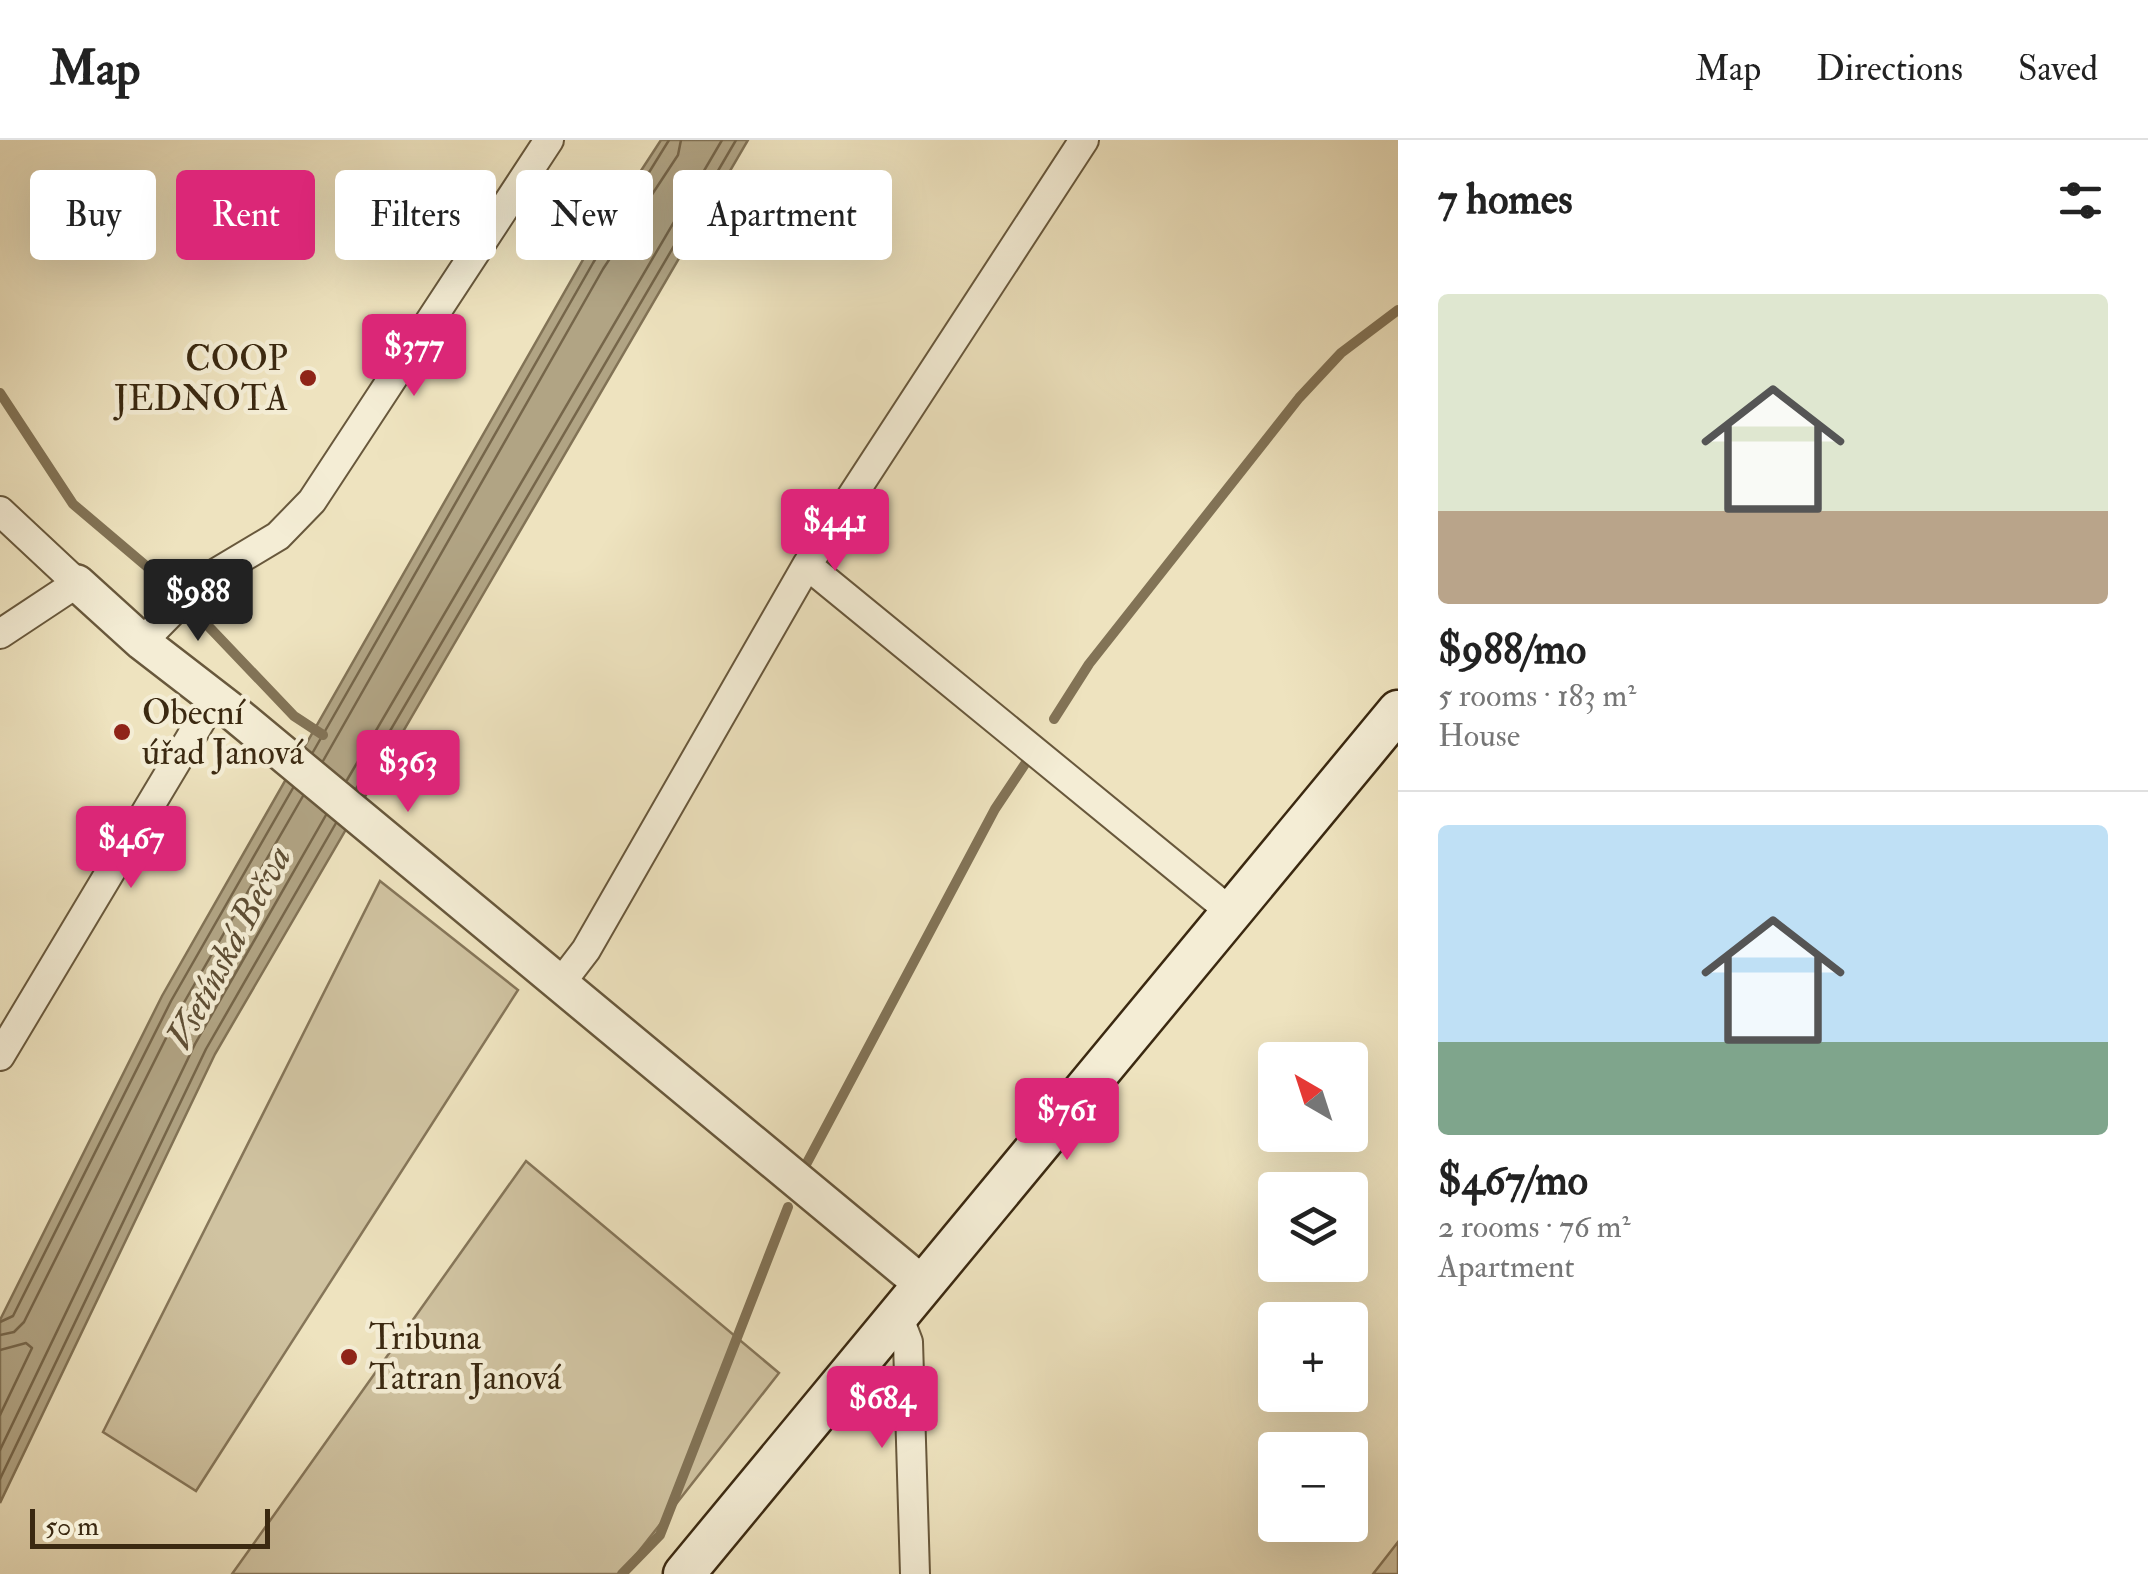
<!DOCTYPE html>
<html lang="en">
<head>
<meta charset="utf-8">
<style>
	body { margin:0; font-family:"IM FELL Double Pica",serif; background:#f6f6f6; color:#222; height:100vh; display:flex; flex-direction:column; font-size:38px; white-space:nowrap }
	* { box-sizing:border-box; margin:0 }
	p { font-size:32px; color:#767676 }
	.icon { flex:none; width:55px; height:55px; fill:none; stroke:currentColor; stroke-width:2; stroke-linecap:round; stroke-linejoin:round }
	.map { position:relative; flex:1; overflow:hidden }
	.side { display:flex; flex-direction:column; background:#fff; width:750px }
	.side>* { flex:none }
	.banner { position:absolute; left:30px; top:30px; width:950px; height:90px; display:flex; gap:20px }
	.needle { width:65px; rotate:321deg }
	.controls { position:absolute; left:1258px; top:902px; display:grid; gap:20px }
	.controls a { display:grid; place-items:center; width:110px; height:110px; border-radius:10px; background:#fff; box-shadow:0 10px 40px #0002; font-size:50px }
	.scale { position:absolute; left:30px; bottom:25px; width:240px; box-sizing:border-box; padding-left:10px; border:5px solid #3b2911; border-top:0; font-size:28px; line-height:35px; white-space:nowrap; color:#3b2911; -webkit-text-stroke:8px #f4edd5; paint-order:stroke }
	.price { position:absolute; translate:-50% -85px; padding:0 22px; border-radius:10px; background:#db2777; color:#fff; font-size:32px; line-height:65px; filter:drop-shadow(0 2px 5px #0008) }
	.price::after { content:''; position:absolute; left:50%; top:60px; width:30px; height:22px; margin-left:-15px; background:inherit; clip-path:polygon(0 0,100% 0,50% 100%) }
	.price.selected { background:#222; color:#fff }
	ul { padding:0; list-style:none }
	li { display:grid; align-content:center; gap:20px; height:530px; padding:0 40px }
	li+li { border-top:2px solid #e0e0e0 }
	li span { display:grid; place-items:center; height:310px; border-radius:10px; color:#555 }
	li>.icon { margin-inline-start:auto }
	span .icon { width:180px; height:180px; fill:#fffc; stroke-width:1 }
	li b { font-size:42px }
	h2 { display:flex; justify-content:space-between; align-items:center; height:120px; padding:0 40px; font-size:42px }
	.tag { padding:0 35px; border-radius:10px; background:#fff; box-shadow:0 10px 40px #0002; font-size:35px; line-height:90px }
	.tag.selected { background:#db2777; color:#fff }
	header { display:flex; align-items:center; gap:60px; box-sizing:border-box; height:140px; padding:0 50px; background:#fff; border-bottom:2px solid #e0e0e0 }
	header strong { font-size:48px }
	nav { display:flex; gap:55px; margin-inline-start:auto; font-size:35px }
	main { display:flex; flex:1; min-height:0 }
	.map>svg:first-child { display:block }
	.green { fill:#d0c3a1; stroke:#867659; stroke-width:2.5 }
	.water { fill:#b1a484; stroke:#827356; stroke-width:2.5 }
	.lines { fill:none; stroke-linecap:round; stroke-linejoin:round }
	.shore { stroke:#76664a; stroke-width:2.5 }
	.stream { stroke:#827356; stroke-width:10 }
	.minor-casing { stroke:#68583c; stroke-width:32 }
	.tertiary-casing { stroke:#68583c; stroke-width:40 }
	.secondary-casing { stroke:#3b2911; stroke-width:45 }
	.minor { stroke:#f4edd5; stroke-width:28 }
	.tertiary { stroke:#f4edd5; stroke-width:35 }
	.secondary { stroke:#f4edd5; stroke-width:40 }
	.poi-dot { fill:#8f2418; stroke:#f4edd5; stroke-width:4 }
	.labels { text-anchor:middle; stroke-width:9; stroke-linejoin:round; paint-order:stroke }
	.poi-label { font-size:35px; fill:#3b2911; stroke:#f4edd5; text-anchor:start }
	.water-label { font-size:38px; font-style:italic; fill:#5e4e34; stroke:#f4edd5 }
</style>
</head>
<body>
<header>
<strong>Map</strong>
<nav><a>Map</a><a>Directions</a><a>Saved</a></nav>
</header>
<main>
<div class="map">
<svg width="1398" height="1434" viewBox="0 0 1398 1434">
	<rect width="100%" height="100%" fill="#eee3bf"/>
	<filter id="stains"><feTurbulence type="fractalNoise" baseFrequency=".002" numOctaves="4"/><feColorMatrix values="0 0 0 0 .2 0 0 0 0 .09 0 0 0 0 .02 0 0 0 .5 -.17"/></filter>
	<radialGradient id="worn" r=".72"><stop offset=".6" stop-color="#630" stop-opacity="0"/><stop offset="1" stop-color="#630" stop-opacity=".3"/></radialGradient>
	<path class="green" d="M 380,741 L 518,850 L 196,1351 L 103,1292 Z
		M 526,1021 L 779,1233 L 621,1434 L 232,1434 Z
		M 1398,1402 L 1398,1434 L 1373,1434 Z"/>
	<path class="water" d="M 661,0 L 748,0 L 215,914 L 0,1363 L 0,1180 L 162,856 L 584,118 Z"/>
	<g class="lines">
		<path class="shore" d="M 313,612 L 593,123 L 669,0
			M 323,621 L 603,129 L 678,15 L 681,0
			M 347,640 L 722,0
			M 356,649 L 736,0
			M 0,1182 L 13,1176 L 171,861 L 293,648
			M 0,1195 L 14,1192 L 24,1182 L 182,866 L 303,656
			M 0,1210 L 26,1203 L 32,1208 L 0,1275
			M 0,1310 L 195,904 L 326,675
			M 0,1339 L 206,909 L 336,683"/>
		<path class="stream" d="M 0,253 L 73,364 L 171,447 L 294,576 L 323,595
			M 1054,579 L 1089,524 L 1299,258 L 1341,213 L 1398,170
			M 801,1034 L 995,669 L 1025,624
			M 622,1434 L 660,1395 L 788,1067"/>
		<defs>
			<path id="minor" d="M 0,371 L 77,443 L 0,494
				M 807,425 L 1231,772
				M 142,502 L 201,442 L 278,396 L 312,361 L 549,0
				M 560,844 L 586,810 L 807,425 L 1084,0
				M 0,916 L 215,557
				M 897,1173 L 908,1202 L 915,1434"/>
			<path id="tertiary" d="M 77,443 L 142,502 L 234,573 L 921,1143"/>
			<path id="secondary" d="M 684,1434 L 1398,571"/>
		</defs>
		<use href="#minor" class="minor-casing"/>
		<use href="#tertiary" class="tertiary-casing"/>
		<use href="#secondary" class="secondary-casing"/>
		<use href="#minor" class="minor"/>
		<use href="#tertiary" class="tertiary"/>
		<use href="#secondary" class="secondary"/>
	</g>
	<g class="poi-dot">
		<circle cx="308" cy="238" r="10"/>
		<circle cx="122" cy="592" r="10"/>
		<circle cx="349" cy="1217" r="10"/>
	</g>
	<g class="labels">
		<g class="poi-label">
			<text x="288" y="230" text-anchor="end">COOP<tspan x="288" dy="40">JEDNOTA</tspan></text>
			<text x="142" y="584">Obecní<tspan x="142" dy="40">úřad Janová</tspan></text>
			<text x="369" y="1209">Tribuna<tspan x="369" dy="40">Tatran Janová</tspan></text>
		</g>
		<g class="water-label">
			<text transform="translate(228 807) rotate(-62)" y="13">Vsetínská Bečva</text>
		</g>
	</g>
	<rect width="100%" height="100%" filter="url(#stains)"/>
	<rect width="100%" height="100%" fill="url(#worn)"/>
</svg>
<div class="controls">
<a><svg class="needle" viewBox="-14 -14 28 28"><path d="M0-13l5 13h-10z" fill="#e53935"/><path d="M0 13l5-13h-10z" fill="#767676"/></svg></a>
<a><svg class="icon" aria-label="layers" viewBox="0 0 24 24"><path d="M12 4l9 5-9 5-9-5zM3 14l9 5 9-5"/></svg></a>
<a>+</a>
<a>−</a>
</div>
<div class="scale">50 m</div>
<b class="price" style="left:414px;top:259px">$377</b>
<b class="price" style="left:835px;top:434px">$441</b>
<b class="price selected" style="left:198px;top:504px">$988</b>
<b class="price" style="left:408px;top:675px">$363</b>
<b class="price" style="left:131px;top:751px">$467</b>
<b class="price" style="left:1067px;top:1023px">$761</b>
<b class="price" style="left:882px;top:1311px">$684</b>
<div class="banner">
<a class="tag">Buy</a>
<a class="tag selected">Rent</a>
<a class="tag">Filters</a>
<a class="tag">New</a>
<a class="tag">Apartment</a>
</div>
</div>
<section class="side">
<h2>7 homes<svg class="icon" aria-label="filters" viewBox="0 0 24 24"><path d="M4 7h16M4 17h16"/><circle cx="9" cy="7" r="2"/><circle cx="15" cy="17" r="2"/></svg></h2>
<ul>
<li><span style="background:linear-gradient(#dfe7d0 70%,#b9a48a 0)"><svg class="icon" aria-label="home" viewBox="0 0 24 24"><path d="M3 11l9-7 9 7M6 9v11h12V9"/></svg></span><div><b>$988/mo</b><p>5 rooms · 183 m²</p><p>House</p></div></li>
<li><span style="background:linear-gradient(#bfe0f5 70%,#7fa58c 0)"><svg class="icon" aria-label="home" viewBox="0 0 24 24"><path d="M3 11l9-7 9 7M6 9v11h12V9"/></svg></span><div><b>$467/mo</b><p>2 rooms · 76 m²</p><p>Apartment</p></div></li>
</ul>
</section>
</main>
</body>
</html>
